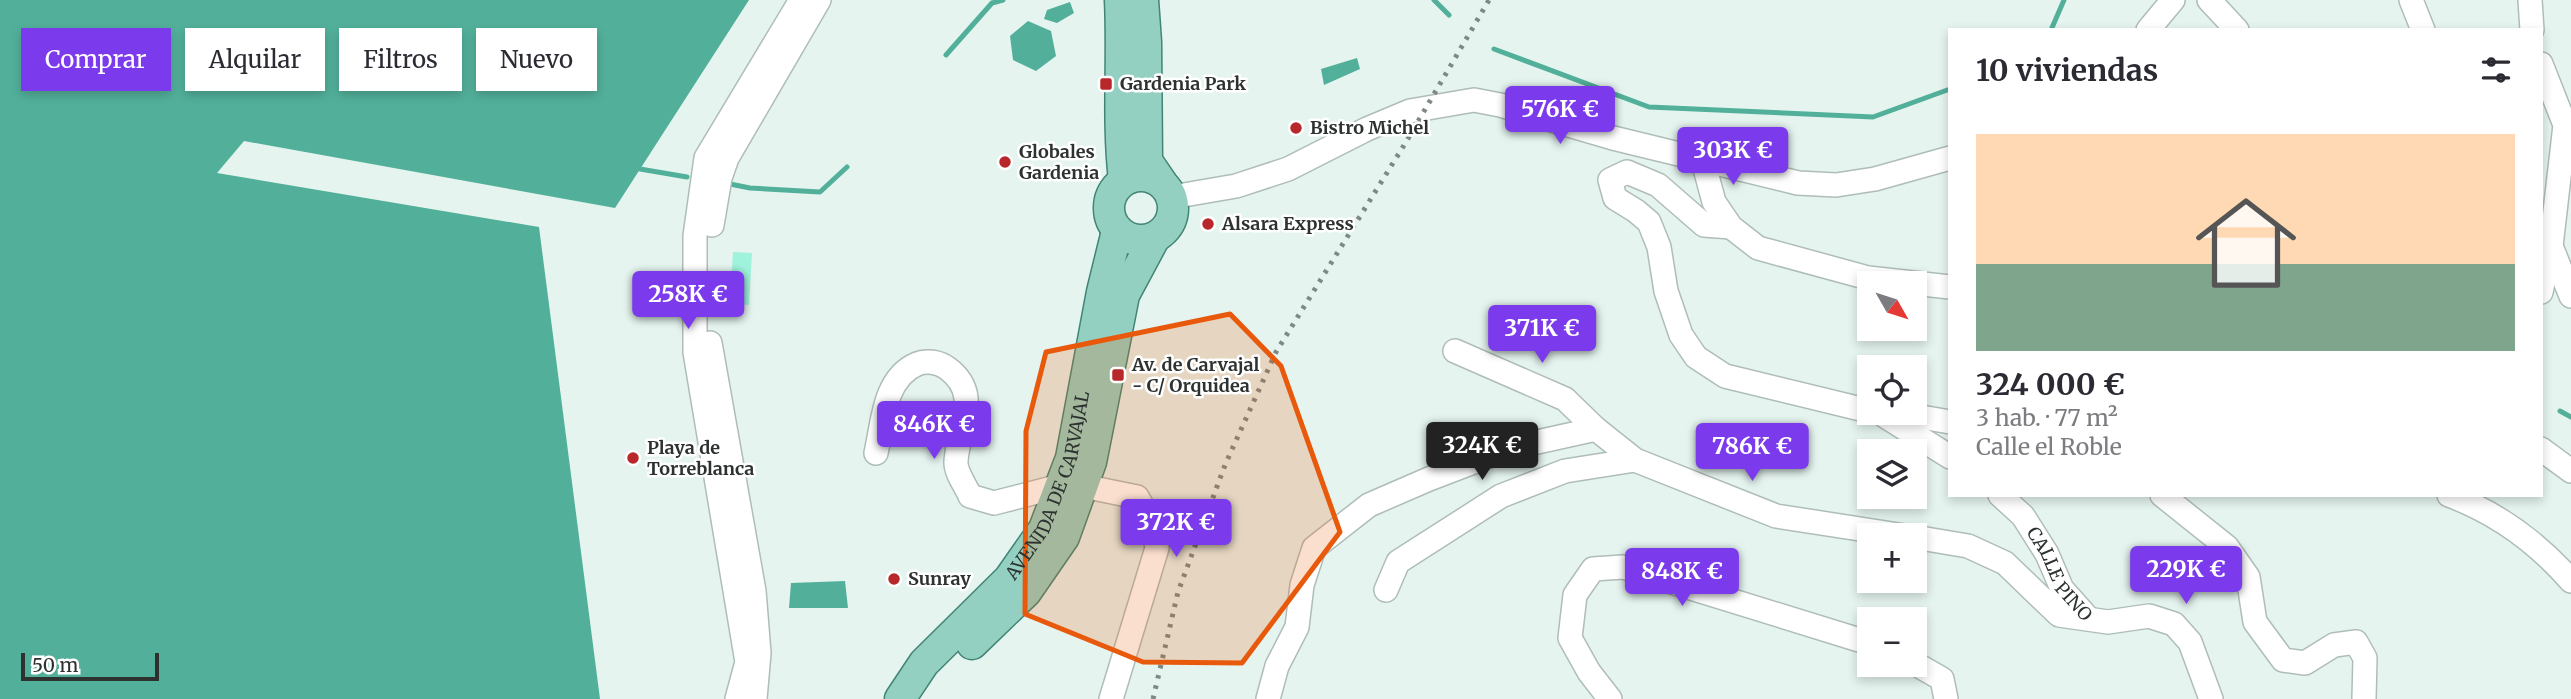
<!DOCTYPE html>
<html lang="es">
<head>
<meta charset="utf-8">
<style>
	body { margin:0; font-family:Merriweather,serif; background:#f7f7f7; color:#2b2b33; height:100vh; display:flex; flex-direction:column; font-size:26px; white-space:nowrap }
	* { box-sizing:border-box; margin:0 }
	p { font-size:23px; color:#7c7c81 }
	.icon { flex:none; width:38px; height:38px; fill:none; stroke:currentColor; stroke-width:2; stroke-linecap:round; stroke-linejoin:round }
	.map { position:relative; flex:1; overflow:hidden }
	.drawer { position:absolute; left:1948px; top:28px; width:595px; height:469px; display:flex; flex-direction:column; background:#fff; border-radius:0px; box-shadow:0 4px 10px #0003 }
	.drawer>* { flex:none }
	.guide { position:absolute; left:21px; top:28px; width:665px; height:63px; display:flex; gap:14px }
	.needle { width:46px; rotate:129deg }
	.tools { position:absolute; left:1857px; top:271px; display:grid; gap:14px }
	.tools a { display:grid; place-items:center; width:70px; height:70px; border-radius:0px; background:#fff; box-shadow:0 4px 10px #0003; font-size:35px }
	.scale { position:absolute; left:21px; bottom:18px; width:138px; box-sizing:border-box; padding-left:7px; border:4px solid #2d3231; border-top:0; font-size:19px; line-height:24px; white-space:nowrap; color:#2d3231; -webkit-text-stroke:5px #fff; paint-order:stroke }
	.price { position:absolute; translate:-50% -60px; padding:0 16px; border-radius:7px; background:#7c3aed; color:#fff; font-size:23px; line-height:46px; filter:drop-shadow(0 2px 4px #0008) }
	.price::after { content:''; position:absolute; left:50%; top:42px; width:21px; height:16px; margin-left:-10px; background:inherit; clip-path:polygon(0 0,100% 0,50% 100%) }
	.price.current { background:#222; color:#fff }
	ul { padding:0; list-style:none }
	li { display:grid; align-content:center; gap:14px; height:371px; padding:0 28px }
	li+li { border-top:2px solid #e1e1e2 }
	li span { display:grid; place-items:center; height:217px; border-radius:0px; color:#555 }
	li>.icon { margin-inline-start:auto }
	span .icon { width:126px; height:126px; fill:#fffc; stroke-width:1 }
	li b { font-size:30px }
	h2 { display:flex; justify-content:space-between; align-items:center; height:84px; padding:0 28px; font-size:30px }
	.chip { padding:0 24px; border-radius:0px; background:#fff; box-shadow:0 4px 10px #0003; font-size:24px; line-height:63px }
	.chip.current { background:#7c3aed; color:#fff }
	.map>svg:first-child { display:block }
	.green { fill:#9ff2dc }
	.water { fill:#52b09a }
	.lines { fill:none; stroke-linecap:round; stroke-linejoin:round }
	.stream { stroke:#52b09a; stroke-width:5 }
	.minor-casing { stroke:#afbdb8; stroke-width:26 }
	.major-casing { stroke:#418575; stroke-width:33 }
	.minor { stroke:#fff; stroke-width:23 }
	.major { stroke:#94d0c2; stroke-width:30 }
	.rail { stroke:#7e8885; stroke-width:5; stroke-dasharray:3.5 7; stroke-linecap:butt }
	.marked { fill:#e8590c; fill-opacity:0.2; stroke:#e8590c; stroke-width:5; stroke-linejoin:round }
	.poi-dot { fill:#b8282a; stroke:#fff; stroke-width:2.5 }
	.labels { text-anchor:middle; stroke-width:5; stroke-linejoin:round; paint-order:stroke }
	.poi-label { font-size:18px; font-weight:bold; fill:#2d3231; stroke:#fff; text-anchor:start }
	.street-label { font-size:18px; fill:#2d3231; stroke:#fff }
</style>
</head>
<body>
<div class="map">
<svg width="2571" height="699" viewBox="0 0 2571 699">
	<rect width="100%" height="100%" fill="#e5f4ef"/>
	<path class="green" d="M 733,252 L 752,253 L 749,305 L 730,304 Z"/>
	<path class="water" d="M 0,0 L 749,0 L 615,208 L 244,141 L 217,173 L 539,227 L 600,699 L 0,699 Z
		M 1070,2 L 1074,13 L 1057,23 L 1044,19 L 1047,10 Z
		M 1028,21 L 1051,31 L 1056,56 L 1036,71 L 1013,60 L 1010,36 Z
		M 1357,58 L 1360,69 L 1324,85 L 1321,69 Z
		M 845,581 L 848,608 L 789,608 L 791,583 Z"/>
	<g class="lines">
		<path class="stream" d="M 1434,0 L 1449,15
			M 2051,30 L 2064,0
			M 1494,49 L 1649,107 L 1873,117 L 1950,89
			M 946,55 L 992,3 L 1003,0
			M 640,169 L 687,177
			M 730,184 L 750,188 L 820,192 L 847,167
			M 2560,411 L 2571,417"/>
		<defs>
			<g id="minor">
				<path d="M 2209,0 L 2237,30"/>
				<path d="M 2411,0 L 2423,30"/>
				<path d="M 2530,0 L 2532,30"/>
				<path d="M 2148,30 L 2173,0"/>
				<path d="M 2541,64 L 2565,125 L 2551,246 L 2541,292"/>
				<path d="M 1703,161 L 1714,202 L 1731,227 L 1758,248 L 1868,278 L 1950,287"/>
				<path d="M 1172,197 L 1236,186 L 1288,169 L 1367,129 L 1410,111 L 1474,100 L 1500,105 L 1613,138 L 1798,183 L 1836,185 L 1875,179 L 1950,158"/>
				<path d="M 712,225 L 720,178 L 727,158 L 819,0"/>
				<path d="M 1731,227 L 1704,225 L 1658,185 L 1627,172 L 1610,180 L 1615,198 L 1636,211 L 1649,222 L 1659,247 L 1666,291 L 1681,335 L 1696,357 L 1725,376 L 1869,411"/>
				<path d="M 2551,246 L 2571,296"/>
				<path d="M 710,343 L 754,591 L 759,653 L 755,699"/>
				<path d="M 1455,351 L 1565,399 L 1596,429 L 1635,460 L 1776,516 L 1905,536"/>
				<path d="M 1885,416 L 1950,457"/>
				<path d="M 1885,416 L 1904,414 L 1950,422"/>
				<path d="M 2541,449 L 2571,471"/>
				<path d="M 876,453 C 883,422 884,378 917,364 C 926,360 939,362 947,368 C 983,394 958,427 956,461 C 955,472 966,486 970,496 L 994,503 L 1060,486"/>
				<path d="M 1083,486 L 1137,497 L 1153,525 L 1157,548 L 1111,699"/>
				<path id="s1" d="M 2000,495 L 2023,516 L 2047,554 L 2062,589 L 2087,617"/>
				<path d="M 2162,495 L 2227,547 L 2248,577 L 2255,622 L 2283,660 L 2305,663 L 2334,645 L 2356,642 L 2365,658 L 2364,699"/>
				<path d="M 2449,495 C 2497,513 2537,542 2571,581"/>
				<path d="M 1914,537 L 1968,546 L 2005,563 L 2059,615 L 2108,622 L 2149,616 L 2174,624 L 2190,642 L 2211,699"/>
				<path d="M 1386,590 L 1398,562 L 1501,496 L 1565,471 L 1635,460"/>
				<path d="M 1914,663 L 1942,679 L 1946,699"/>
				<path d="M 737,699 L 747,662 L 695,352 L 695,236 L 706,158 L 801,0"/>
				<path d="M 1268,699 L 1277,666 L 1297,627 L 1302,585 L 1314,548 L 1369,505 L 1429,479 L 1510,448 L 1596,429"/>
				<path d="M 1610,699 L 1589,672 L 1570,638 L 1575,595 L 1593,569 L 1623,567 L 1869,643"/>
			</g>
			<g id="major">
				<path d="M 1120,0 C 1123,60 1117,121 1124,180"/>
				<path d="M 1143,0 L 1146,42 L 1147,161 L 1162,183"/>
				<circle cx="1141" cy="208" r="32"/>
				<path d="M 972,644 L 1026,592 L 1064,537 L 1091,462 L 1124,295 L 1155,237"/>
				<path id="s2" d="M 900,699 L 924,663 L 1009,579 L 1044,529 L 1071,458 L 1102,292 L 1117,231"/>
			</g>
		</defs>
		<use href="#minor" class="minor-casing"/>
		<use href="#major" class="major-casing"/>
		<use href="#minor" class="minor"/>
		<use href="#major" class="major"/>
		<path class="rail" d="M 1153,699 L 1178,592 L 1225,465 L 1276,352 L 1406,142 L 1489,0"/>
	</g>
	<path class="marked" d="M 1230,314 L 1281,366 L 1340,532 L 1242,663 L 1143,662 L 1025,614 L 1026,431 L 1046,352 Z"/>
	<g class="poi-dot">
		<rect x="1099" y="77" width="14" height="14" rx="3.5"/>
		<circle cx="1296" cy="128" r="7"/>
		<circle cx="1005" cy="162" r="7"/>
		<circle cx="1208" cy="224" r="7"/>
		<rect x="1111" y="368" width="14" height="14" rx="3.5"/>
		<circle cx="633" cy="458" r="7"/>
		<circle cx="894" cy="579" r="7"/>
	</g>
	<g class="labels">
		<g class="poi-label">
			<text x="1120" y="90">Gardenia Park</text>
			<text x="1310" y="134">Bistro Michel</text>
			<text x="1019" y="158">Globales<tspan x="1019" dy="21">Gardenia</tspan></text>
			<text x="1222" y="230">Alsara Express</text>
			<text x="1132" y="371">Av. de Carvajal<tspan x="1132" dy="21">- C/ Orquidea</tspan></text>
			<text x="647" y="454">Playa de<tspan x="647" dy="21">Torreblanca</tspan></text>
			<text x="908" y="585">Sunray</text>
		</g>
		<g class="street-label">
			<text dy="6" stroke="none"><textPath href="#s2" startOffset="266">AVENIDA DE CARVAJAL</textPath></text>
			<text dy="6" stroke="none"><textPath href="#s1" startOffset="100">CALLE PINO</textPath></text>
		</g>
	</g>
</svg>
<div class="tools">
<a><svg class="needle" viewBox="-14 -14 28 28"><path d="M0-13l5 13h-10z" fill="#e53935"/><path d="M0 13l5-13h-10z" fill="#7c7c81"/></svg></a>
<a><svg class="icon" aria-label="locate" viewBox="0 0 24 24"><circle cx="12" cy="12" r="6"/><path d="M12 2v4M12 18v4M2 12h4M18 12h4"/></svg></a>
<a><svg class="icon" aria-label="layers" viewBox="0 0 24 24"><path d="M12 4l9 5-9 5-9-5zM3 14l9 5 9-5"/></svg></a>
<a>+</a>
<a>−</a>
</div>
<div class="scale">50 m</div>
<b class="price" style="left:1560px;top:146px">576K €</b>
<b class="price" style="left:1733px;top:187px">303K €</b>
<b class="price" style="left:688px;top:331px">258K €</b>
<b class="price" style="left:1542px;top:365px">371K €</b>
<b class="price" style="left:934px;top:461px">846K €</b>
<b class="price current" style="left:1482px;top:482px">324K €</b>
<b class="price" style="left:1752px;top:483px">786K €</b>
<b class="price" style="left:1176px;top:559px">372K €</b>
<b class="price" style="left:2186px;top:606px">229K €</b>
<b class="price" style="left:1682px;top:608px">848K €</b>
<div class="guide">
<a class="chip current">Comprar</a>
<a class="chip">Alquilar</a>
<a class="chip">Filtros</a>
<a class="chip">Nuevo</a>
</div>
<section class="drawer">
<h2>10 viviendas<svg class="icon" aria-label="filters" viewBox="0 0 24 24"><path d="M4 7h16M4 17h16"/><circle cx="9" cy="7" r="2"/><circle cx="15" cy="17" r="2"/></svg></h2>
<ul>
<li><span style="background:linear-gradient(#ffd9b3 60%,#7fa58c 0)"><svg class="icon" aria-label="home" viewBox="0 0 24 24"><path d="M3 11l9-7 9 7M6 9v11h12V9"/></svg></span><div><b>324 000 €</b><p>3 hab. · 77 m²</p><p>Calle el Roble</p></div></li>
</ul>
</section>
</div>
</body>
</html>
